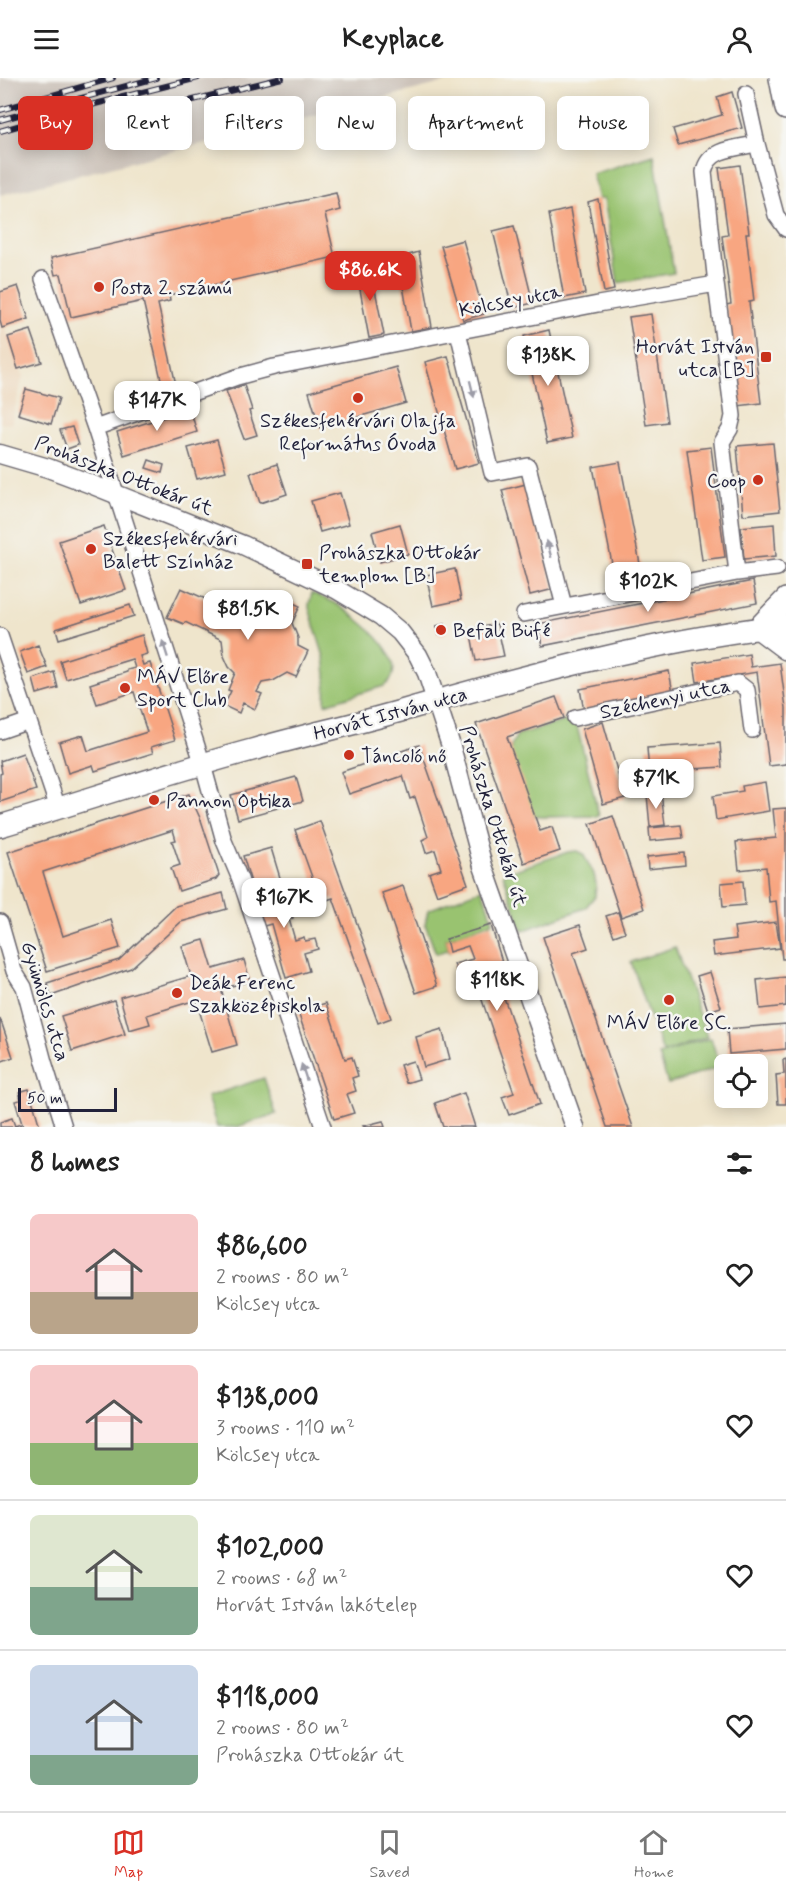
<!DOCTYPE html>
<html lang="en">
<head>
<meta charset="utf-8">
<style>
	body { margin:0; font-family:Mynerve,sans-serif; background:#f6f6f6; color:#222; height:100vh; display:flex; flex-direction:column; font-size:22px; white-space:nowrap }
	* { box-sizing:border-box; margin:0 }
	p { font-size:20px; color:#767676 }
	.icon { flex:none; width:33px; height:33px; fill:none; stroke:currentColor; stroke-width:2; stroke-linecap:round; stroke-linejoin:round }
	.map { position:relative; height:1049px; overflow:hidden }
	.sheet { display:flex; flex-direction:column; background:#fff; flex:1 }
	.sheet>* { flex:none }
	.hud { position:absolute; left:18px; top:18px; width:750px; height:54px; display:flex; gap:12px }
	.fabs { position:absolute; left:714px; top:976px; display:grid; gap:12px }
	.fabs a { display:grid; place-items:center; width:54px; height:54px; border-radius:9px; background:#fff; box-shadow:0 3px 15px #0003; font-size:30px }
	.scale { position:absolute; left:18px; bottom:15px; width:99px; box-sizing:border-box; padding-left:6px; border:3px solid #22223b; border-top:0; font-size:16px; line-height:21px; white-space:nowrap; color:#22223b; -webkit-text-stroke:4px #f6f6f2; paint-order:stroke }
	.price { position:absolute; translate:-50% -51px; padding:0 14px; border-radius:12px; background:#fff; color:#222; font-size:20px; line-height:39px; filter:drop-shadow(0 2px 3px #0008) }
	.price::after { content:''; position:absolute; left:50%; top:36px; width:18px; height:14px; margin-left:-9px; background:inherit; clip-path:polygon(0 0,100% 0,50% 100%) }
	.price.active { background:#d93025; color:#fff }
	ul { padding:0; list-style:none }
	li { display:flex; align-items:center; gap:18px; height:150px; padding:0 30px }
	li+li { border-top:2px solid #e0e0e0 }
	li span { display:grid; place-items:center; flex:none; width:168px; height:120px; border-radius:9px; color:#555 }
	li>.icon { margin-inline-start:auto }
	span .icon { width:72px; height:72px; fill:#fffc; stroke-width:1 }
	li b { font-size:26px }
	h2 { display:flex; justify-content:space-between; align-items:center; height:72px; padding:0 30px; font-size:26px }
	.tag { padding:0 21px; border-radius:9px; background:#fff; box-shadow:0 3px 15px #0003; font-size:21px; line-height:54px }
	.tag.active { background:#d93025; color:#fff }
	header { display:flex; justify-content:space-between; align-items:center; height:78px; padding:0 30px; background:#fff; font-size:27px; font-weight:700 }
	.tab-bar { display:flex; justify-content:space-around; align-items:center; height:84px; border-top:2px solid #e0e0e0; background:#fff; font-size:16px; color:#767676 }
	.tab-bar a { display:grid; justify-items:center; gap:3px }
	.tab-bar .active { color:#d93025 }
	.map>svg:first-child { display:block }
	.built { fill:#edd7bb }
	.industrial { fill:#ccc2b9 }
	.green { fill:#99c36f; stroke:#5e7255; stroke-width:1.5 }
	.building { fill:#f8a681 }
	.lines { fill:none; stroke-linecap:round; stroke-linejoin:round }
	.minor-casing { stroke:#6a666e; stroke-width:18 }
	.tertiary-casing { stroke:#6a666e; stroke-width:21 }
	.secondary-casing { stroke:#6a666e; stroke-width:24 }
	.minor { stroke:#fff; stroke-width:15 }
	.tertiary { stroke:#fff; stroke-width:18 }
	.secondary { stroke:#fff; stroke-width:21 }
	.rail-casing { stroke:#22223b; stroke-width:6 }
	.rail { stroke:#f6f6f2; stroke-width:4; stroke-dasharray:11; stroke-linecap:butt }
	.oneway { fill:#9c9ca7 }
	.poi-dot { fill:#c8321e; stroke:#f6f6f2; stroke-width:2 }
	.labels { text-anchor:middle; stroke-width:5; stroke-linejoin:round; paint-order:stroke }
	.poi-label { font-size:20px; fill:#22223b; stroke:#f6f6f2; text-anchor:start }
	.street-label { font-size:20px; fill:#22223b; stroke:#f6f6f2 }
</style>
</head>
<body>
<header><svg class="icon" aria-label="menu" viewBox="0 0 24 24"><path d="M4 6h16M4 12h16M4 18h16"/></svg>Keyplace<svg class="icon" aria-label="person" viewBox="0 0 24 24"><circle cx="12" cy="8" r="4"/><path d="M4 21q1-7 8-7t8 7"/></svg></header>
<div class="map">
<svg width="786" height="1049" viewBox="0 0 786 1049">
	<rect width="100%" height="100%" fill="#f6f6f2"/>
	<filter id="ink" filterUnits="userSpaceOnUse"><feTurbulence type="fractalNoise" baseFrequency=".0167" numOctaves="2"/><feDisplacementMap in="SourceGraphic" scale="12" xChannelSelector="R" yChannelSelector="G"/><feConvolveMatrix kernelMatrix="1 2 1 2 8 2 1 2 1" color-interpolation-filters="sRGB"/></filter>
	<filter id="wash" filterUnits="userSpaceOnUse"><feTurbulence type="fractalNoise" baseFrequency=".008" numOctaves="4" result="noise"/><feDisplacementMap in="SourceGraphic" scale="24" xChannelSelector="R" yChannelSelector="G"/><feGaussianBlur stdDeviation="1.35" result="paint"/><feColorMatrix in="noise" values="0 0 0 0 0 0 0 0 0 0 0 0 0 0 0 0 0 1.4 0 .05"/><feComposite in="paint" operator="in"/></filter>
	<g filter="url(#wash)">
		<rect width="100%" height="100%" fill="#efe5cc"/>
		<path class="built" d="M 0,237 L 23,298 L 11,346 L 0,345 Z"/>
		<path class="industrial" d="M 0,0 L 462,0 L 0,117 Z"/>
		<path class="green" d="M 654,77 L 674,195 L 618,205 L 604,121 L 598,121 L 592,96 Z
			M 312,515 C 321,519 330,522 338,527 C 357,539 417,585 384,608 L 325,626 L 326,597 L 324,579 L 309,530 L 309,526 Z
			M 575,640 L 599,738 L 541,739 L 534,737 L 529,731 L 510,674 L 512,666 L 517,657 Z
			M 577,773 L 583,776 L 594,796 L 596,806 L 595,818 L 585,830 L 522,853 L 503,796 L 568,774 Z
			M 482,811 L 493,844 L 446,861 L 449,874 L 446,872 L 436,876 L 425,846 L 428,832 Z
			M 675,869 L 707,959 L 663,975 L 631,884 Z
			M 711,960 L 720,989 L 668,1006 L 659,977 Z
			M 264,1000 L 276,1036 L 236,1049 L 217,1049 L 207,1019 Z"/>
		<g id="blocks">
			<path class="building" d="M 732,14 L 742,50 L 678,67 L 673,51 L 722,37 L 717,19 Z
				M 740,87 L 749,155 L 746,155 L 754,223 L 749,224 L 761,325 L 738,328 L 726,227 L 731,226 L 722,158 L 728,157 L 719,90 Z
				M 336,115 L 340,132 L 325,136 L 335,179 L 169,217 L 170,223 L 158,226 L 176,307 L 163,310 L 143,223 L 71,239 L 61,196 L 55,197 L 51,180 Z
				M 598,121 L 614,212 L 604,214 L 588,124 Z
				M 570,131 L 585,216 L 564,220 L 549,136 Z
				M 514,148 L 533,225 L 512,230 L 493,153 Z
				M 463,162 L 484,236 L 463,242 L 441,168 Z
				M 419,174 L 432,249 L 411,253 L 398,180 Z
				M 370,186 L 384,257 L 369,260 L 356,190 Z
				M 18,208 L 29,241 L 2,250 L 0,243 L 0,214 Z
				M 651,236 L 667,344 L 646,347 L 629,239 Z
				M 31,252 L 42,284 L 18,291 L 8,259 Z
				M 549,252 L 572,360 L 547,365 L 524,258 Z
				M 448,278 L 479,385 L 455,391 L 425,284 Z
				M 396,289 L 406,325 L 320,350 L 309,314 Z
				M 244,307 L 252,332 L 249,333 L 257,357 L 244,361 L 226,313 Z
				M 26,311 L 59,320 L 51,346 L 18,336 Z
				M 190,331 L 197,354 L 124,377 L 117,354 Z
				M 72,349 L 78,367 L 67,371 L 60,352 Z
				M 217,362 L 226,393 L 197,401 L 188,370 Z
				M 773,365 L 780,433 L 743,437 L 737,368 Z
				M 711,369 L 725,479 L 702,482 L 687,372 Z
				M 149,382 L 164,387 L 162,395 L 146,390 Z
				M 620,384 L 641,491 L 614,496 L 593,389 Z
				M 277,386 L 287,416 L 260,425 L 250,395 Z
				M 526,406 L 554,511 L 530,517 L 502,412 Z
				M 340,415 L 349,446 L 320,454 L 311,423 Z
				M 400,446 L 408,476 L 380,484 L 372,454 Z
				M 774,446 L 776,478 L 744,481 L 741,449 Z
				M 104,448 L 126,512 L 81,527 L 59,463 Z
				M 455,491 L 461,522 L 433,528 L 426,497 Z
				M 753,503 L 757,525 L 542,568 L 538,546 Z
				M 181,510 L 239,536 L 247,532 L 262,529 L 269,514 L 300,528 L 292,545 L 298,560 L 298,568 L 308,573 L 296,599 L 287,595 L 273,603 L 262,605 L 257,614 L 262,616 L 255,631 L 243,625 L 239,635 L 224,628 L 231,613 L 228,612 L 235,595 L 229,589 L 224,578 L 222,562 L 185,544 L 184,546 L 167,539 Z
				M 130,527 L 134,538 L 59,561 L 56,551 Z
				M 444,546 L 446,555 L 439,557 L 436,548 Z
				M 497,546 L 504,578 L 476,583 L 470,551 Z
				M 142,557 L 147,576 L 140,578 L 143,587 L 150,585 L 175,662 L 151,669 L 153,675 L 95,693 L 93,687 L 68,695 L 59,664 L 83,657 L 88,673 L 147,654 L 134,614 L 97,626 L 90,606 L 127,594 L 127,592 L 135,590 L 132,581 L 66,601 L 60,583 Z
				M 38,567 L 47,589 L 28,596 L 20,574 Z
				M 749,576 L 751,589 L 780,585 L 786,630 L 786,686 L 769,688 L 757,594 L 697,604 L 694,585 Z
				M 669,593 L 673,615 L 584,633 L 580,611 Z
				M 54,594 L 58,610 L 37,616 L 33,601 Z
				M 556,619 L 564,640 L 507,659 L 540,753 L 552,749 L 560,773 L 524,785 L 476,646 Z
				M 603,644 L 625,720 L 603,726 L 582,651 Z
				M 720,665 L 722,689 L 649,694 L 647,670 Z
				M 419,667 L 468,806 L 437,817 L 429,795 L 441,791 L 435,772 L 426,775 L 422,762 L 428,759 L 415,719 L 410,721 L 403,698 L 349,716 L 341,694 Z
				M 23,675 L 36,712 L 0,724 L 0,696 L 2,695 L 0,683 Z
				M 296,699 L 303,723 L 238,741 L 231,717 Z
				M 765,704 L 769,733 L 716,742 L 713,718 L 743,713 L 742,708 Z
				M 661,715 L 665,747 L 650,749 L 647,717 Z
				M 189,716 L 201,742 L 219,797 L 216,801 L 179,813 L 171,790 L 180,787 L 172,763 L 176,762 L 173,752 L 43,794 L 63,858 L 111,842 L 120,870 L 47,893 L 8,774 Z
				M 786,730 L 786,881 L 782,881 L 776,823 L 769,824 L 766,789 L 739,792 L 736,764 L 776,760 L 773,731 Z
				M 613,738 L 644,831 L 621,839 L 590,746 Z
				M 320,743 L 391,940 L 378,945 L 333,820 L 321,824 L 295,752 Z
				M 681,747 L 683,760 L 650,763 L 649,750 Z
				M 271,770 L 281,803 L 253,811 L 243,778 Z
				M 684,775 L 685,787 L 648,791 L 647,779 Z
				M 743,803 L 745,827 L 723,829 L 721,805 Z
				M 282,804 L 293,840 L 289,841 L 295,862 L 304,859 L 305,863 L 315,861 L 318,871 L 304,875 L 309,893 L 286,900 L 271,846 L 264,848 L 253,813 Z
				M 403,808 L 437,908 L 416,915 L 382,815 Z
				M 223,815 L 227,831 L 181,844 L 131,890 L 51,918 L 47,905 L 119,882 L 176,828 Z
				M 618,834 L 625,854 L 614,858 L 606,838 Z
				M 776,844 L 780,870 L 714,878 L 712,864 L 736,861 L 734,849 Z
				M 491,847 L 503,887 L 494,890 L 540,1026 L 509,1037 L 502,1019 L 514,1015 L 473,896 L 459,900 L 454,886 L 473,881 L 468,868 L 449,874 L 446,861 Z
				M 580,847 L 588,870 L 573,875 L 633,1049 L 607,1049 L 543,859 Z
				M 204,862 L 213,891 L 244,882 L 250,903 L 221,911 L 237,967 L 212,974 L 196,922 L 147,937 L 150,946 L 129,952 L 120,919 L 191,898 L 182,868 Z
				M 710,894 L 721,929 L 708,933 L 697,898 Z
				M 786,899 L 786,928 L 760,931 L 757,902 Z
				M 114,922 L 125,956 L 72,973 L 61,938 Z
				M 326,925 L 345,981 L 352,979 L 358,998 L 352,1000 L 356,1013 L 347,1016 L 354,1035 L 334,1041 L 298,934 Z
				M 0,940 L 13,979 L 0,984 Z
				M 786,946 L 786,971 L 729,976 L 727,951 Z
				M 442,951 L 450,981 L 424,989 L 416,959 Z
				M 786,981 L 786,1026 L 778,1026 L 776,997 L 784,996 L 783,982 Z
				M 413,983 L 419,1001 L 406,1005 L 400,987 Z
				M 29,1011 L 40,1049 L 23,1049 L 15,1023 L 21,1022 L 19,1014 Z
				M 464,1015 L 475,1049 L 443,1049 L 435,1025 Z
				M 12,1040 L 15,1048 L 20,1046 L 21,1049 L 0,1049 L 0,1044 Z
				M 383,1043 L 385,1049 L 364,1049 L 363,1048 Z"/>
		</g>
	</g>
	<g filter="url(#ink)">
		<use href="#blocks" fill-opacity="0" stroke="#6a666e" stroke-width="1.5"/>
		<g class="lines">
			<defs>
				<path id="minor" d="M 757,66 L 776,137 L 786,151
					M 43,201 L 95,350 L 203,687 L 224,763 L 240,801 L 323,1049
					M 458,254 L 492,395 L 528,388 L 564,528
					M 95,350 L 237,299 L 274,289 L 598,226 L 716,206
					M 737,495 L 722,364 L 730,351 L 733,338 L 716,206 L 704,94 C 708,70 737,70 757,66 L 746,16
					M 524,536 L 737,495 L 777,490
					M 0,558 L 58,730
					M 575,640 L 738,605 L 747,612 L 752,652
					M 0,653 L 29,643
					M 0,844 L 14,893 L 24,909 L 44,984 L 64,1049"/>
				<path id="tertiary" d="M 0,376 L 48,390 L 88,405 L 243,467 L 336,511 L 381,538 L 400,554 L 418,577 L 427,595 L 450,665 L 483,788 L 575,1049"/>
				<path id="secondary" d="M 780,0 L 786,31
					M 758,550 L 786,521
					M 758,550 L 786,571
					M 0,748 C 84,723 167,695 252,672 C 301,658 352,647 401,633 C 527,597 655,562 786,547"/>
			</defs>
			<use href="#minor" class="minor-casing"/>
			<use href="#tertiary" class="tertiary-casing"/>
			<use href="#secondary" class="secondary-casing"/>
			<use href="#minor" class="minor"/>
			<use href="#tertiary" class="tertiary"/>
			<use href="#secondary" class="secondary"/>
			<defs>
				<path id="rail" d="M 0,32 L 113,0
					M 0,42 L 156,0
					M 111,46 L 165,29 L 282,0
					M 0,53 L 95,26 L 198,0"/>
			</defs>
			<use href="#rail" class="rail-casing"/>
			<use href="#rail" class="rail"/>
		</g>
		<defs><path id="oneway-solid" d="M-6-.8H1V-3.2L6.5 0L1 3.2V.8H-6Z" transform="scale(1.5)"/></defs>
		<g class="oneway">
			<use href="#oneway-solid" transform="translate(472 311) rotate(76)"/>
			<use href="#oneway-solid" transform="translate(549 471) rotate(-105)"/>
			<use href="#oneway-solid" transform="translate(165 571) rotate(-108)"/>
			<use href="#oneway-solid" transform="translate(304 994) rotate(-108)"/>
		</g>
	</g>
	<g class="poi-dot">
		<circle cx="99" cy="209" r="6"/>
		<rect x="760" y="273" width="12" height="12" rx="3"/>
		<circle cx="358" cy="320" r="6"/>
		<circle cx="758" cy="402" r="6"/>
		<circle cx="91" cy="471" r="6"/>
		<rect x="301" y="480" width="12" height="12" rx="3"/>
		<circle cx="441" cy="552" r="6"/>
		<circle cx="125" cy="610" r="6"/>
		<circle cx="349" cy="677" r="6"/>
		<circle cx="154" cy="722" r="6"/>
		<circle cx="177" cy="915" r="6"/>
		<circle cx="669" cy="922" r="6"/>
	</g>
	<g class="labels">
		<g class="poi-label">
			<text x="111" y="216">Posta 2. számú</text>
			<text x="754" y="275" text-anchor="end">Horvát István<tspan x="754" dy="23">utca [B]</tspan></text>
			<text x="358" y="349" text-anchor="middle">Székesfehérvári Olajfa<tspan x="358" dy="23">Református Óvoda</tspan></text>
			<text x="746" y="409" text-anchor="end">Coop</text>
			<text x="103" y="467">Székesfehérvári<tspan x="103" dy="23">Balett Színház</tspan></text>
			<text x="319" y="481">Prohászka Ottokár<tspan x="319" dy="23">templom [B]</tspan></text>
			<text x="453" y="559">Befali Büfé</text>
			<text x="137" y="605">MÁV Előre<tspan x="137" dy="23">Sport Club</tspan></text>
			<text x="361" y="684">Táncoló nő</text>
			<text x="166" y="729">Pannon Optika</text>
			<text x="189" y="911">Deák Ferenc<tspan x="189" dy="23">Szakközépiskola</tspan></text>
			<text x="669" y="951" text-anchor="middle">MÁV Előre SC.</text>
		</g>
		<g class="street-label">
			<text transform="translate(510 222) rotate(-11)" y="7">Kölcsey utca</text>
			<text transform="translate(124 397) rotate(21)" y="7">Prohászka Ottokár út</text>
			<text transform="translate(665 620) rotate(-12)" y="7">Széchenyi utca</text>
			<text transform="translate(390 635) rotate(-15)" y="7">Horvát István utca</text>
			<text transform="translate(494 738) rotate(73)" y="7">Prohászka Ottokár út</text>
			<text transform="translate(46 923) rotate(73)" y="7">Gyümölcs utca</text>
		</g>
	</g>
</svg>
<div class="fabs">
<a><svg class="icon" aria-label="locate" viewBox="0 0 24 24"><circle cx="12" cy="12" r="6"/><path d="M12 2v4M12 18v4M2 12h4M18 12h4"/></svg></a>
</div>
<div class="scale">50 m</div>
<b class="price active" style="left:370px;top:224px">$86.6K</b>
<b class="price" style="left:548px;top:309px">$138K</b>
<b class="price" style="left:157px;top:354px">$147K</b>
<b class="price" style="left:648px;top:535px">$102K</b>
<b class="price" style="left:248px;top:563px">$81.5K</b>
<b class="price" style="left:656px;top:732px">$71K</b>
<b class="price" style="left:284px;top:851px">$167K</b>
<b class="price" style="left:497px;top:934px">$118K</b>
<div class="hud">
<a class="tag active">Buy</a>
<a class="tag">Rent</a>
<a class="tag">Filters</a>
<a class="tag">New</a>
<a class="tag">Apartment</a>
<a class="tag">House</a>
</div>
</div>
<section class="sheet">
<h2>8 homes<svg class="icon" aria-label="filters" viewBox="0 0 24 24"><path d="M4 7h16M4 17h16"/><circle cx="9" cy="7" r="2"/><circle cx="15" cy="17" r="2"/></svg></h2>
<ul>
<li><span style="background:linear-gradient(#f6c9c9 65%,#b9a48a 0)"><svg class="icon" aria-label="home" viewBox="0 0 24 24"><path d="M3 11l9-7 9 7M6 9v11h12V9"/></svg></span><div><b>$86,600</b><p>2 rooms · 80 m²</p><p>Kölcsey utca</p></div><svg class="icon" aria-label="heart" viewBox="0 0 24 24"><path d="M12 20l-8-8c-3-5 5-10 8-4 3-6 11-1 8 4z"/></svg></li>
<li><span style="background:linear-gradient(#f6c9c9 65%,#8fb573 0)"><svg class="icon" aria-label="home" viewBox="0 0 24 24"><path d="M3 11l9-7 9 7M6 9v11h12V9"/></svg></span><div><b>$138,000</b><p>3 rooms · 110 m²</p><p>Kölcsey utca</p></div><svg class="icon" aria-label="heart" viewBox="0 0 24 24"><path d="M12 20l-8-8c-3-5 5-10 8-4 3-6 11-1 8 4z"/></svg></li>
<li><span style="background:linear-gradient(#dfe7d0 60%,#7fa58c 0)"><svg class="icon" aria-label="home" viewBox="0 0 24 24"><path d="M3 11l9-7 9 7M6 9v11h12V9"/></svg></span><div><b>$102,000</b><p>2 rooms · 68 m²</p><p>Horvát István lakótelep</p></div><svg class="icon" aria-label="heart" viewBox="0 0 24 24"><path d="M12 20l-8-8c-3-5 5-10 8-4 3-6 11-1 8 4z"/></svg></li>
<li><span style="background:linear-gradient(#c9d6e8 75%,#7fa58c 0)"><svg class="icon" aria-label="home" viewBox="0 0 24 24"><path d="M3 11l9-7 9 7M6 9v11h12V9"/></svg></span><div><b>$118,000</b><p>2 rooms · 80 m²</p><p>Prohászka Ottokár út</p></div><svg class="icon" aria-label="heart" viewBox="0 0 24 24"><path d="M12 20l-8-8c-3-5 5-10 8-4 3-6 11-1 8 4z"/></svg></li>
</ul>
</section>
<nav class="tab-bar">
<a class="active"><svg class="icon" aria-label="map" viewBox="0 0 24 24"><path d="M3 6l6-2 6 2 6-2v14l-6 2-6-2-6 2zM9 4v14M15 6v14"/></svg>Map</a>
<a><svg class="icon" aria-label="saved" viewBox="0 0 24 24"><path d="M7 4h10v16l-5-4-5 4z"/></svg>Saved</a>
<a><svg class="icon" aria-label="home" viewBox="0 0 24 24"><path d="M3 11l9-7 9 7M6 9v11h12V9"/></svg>Home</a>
</nav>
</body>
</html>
